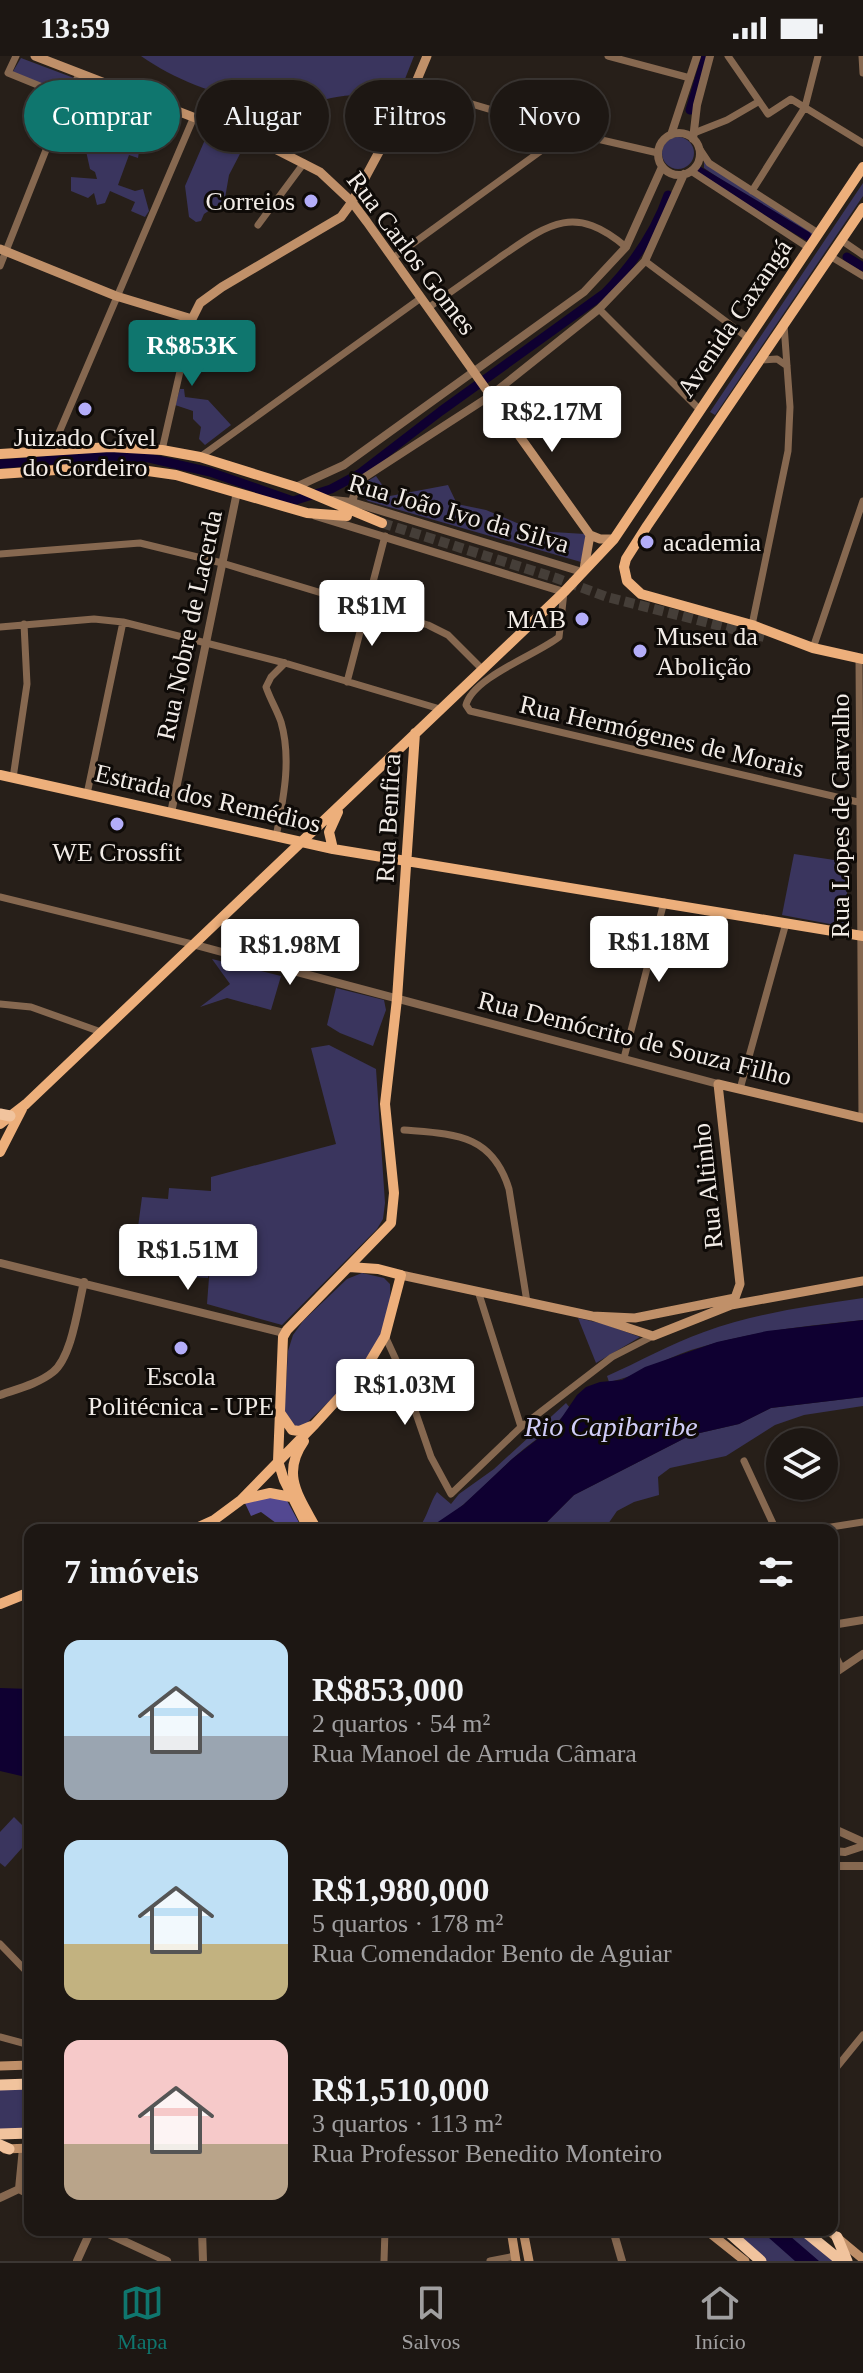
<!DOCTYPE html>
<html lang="pt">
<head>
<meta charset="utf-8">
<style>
	body { margin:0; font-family:"Times New Roman",serif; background:#25201c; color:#f1f3f6; height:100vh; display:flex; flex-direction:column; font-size:30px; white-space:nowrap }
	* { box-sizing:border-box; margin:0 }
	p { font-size:26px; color:#a09fa0 }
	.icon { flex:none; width:44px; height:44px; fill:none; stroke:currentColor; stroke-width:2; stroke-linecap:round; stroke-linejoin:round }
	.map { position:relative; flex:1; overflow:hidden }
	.sheet { position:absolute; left:24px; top:1468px; width:814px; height:712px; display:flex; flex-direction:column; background:#1d1713; border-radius:16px; box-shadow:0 2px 6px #0004,0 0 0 2px #3b3633 }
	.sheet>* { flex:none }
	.top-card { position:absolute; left:24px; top:24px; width:816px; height:72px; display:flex; gap:16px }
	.buttons { position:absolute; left:766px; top:1372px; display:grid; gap:16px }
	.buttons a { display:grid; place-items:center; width:72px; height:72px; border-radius:50%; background:#1d1713; box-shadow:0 2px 6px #0004,0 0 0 2px #3b3633; font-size:40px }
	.price { position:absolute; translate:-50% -68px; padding:0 18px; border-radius:8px; background:#fff; color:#222; font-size:26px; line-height:52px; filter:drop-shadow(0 2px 4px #0008) }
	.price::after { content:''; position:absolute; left:50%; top:48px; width:24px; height:18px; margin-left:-12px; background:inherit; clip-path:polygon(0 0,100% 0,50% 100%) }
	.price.selected { background:#0f766e; color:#fff }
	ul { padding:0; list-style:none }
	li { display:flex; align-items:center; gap:24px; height:200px; padding:0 40px }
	li span { display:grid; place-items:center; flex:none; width:224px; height:160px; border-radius:16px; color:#555 }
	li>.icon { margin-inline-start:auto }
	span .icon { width:96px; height:96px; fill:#fffc; stroke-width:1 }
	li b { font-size:34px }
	h2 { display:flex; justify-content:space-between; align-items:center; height:96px; padding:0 40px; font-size:34px }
	.pill { padding:0 28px; border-radius:36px; background:#1d1713; box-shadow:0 2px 6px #0004,0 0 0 2px #3b3633; font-size:28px; line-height:72px }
	.pill.selected { background:#0f766e; color:#fff }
	.status { display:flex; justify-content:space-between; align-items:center; height:56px; padding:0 40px; background:#1d1713; direction:ltr }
	.status svg { height:22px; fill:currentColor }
	.dock { display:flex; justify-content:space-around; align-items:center; height:112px; border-top:2px solid #3b3633; background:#1d1713; font-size:22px; color:#a09fa0 }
	.dock a { display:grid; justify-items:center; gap:4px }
	.dock .selected { color:#0f766e }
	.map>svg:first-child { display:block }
	.green { fill:#3a355e }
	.forest { fill:#534891 }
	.water { fill:#0f0031 }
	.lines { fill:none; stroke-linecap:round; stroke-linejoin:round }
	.canal { stroke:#0f0031; stroke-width:9 }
	.primary-tunnel { stroke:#453e38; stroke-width:10; stroke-dasharray:10 5; stroke-linecap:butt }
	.minor { stroke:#866850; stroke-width:7 }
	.tertiary { stroke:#866850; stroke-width:8 }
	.secondary { stroke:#c09069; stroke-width:9 }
	.primary { stroke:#edaf7b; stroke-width:10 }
	.trunk { stroke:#f1c39d; stroke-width:11 }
	.poi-dot { fill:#b3adf9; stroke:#0e0a07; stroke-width:3 }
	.labels { text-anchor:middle; stroke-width:6; stroke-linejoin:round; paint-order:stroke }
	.poi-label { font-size:26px; fill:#f2ece7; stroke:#0e0a07 }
	.street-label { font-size:26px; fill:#f2ece7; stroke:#0e0a07 }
	.water-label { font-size:28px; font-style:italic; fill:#d0cdf8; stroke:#0e0a07 }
</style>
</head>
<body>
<div class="status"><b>13:59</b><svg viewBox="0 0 49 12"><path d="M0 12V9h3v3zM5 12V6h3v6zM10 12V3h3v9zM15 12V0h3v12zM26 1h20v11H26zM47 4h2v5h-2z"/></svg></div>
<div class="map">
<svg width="863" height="2205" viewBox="0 0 863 2205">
	<rect width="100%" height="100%" fill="#271f19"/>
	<path class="green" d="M 141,0 L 414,0 L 392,56 C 381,51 369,43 358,40 C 344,36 314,48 298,48 C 243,49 185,31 141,0 Z
		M 21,2 L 74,22 L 66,39 L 12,17 Z
		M 110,39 L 131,51 L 120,74 L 140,79 L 134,86 L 140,89 L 138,102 L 129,99 L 118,129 L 135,135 L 143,133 L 149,155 L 145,161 L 131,155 L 135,146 L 110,135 L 105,147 L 97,149 L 94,137 L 88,142 L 71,135 L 71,121 L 97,123 L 95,116 L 90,113 L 86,95 L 97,75 Z
		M 207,79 L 242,94 L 229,119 L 225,142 L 219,155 L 213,152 L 204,158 L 201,165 L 196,166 L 189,161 L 185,130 Z
		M662 97a16 16 0 1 1 32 0a16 16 0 1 1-32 0Z
		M 704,104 L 813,177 L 808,183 L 704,112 Z
		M 863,127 L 863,140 L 715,359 L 710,356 Z
		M 180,333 L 184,333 L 185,341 L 208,344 L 231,369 L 205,389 L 199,383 L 201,371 L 193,363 L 193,355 L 175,349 Z
		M 376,420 L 390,440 L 448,429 L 457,448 L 486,454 L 536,475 L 585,478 L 587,478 L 581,506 L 368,445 L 361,439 C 359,429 368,425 376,420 Z
		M 794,798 L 848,806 L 846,871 L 782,859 Z
		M 212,903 L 281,920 L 271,954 L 227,942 L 200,951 L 230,928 Z
		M 336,932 L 384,944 L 386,954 L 373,990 L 340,977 L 327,969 Z
		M 329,989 L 376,1013 L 385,1147 L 383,1163 L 377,1173 L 282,1269 L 207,1248 L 212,1182 L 208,1222 L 162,1219 L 164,1188 L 136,1186 L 142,1141 L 168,1143 L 169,1132 L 211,1135 L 211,1121 L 336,1088 L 311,992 Z
		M 362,1217 L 384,1222 L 390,1228 C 395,1289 343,1331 304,1370 L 298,1372 L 284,1362 L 288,1295 L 293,1279 L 303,1265 L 347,1223 Z
		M 863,1242 L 863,1264 C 804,1270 747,1276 691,1294 C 664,1303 636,1321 609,1326 L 607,1320 C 639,1306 670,1288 704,1276 C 756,1257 809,1250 863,1242 Z
		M 578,1262 L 604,1268 L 640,1281 L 596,1307 Z
		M 863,1341 L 863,1350 L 804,1359 L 775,1369 L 726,1400 L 670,1412 L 658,1421 L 659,1439 L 634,1446 L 617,1455 L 608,1468 L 589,1474 L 539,1474 L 574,1439 L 691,1379 L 739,1368 L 771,1352 Z
		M 566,1347 L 570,1352 C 553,1374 530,1386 510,1405 C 489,1424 444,1474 417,1474 C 427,1463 429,1448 437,1436 L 451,1448 L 459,1438 L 494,1413 Z
		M 14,1761 L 30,1777 L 30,1783 L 5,1811 L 0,1807 L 0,1776 Z
		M 0,2029 L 30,2029 L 30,2077 L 0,2078 Z
		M 726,2174 L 803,2174 L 840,2205 L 761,2205 Z"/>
	<path class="forest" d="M 257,1440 L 285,1441 L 303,1474 L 281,1474 L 276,1467 L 261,1456 L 251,1460 L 244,1445 Z"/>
	<path class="water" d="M 863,1264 L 863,1341 L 771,1352 L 739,1368 L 691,1379 L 574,1439 L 539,1474 L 426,1474 L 463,1449 L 512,1403 L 558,1367 L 577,1339 L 586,1331 L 600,1326 L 622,1324 L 645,1311 L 717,1286 L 767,1275 Z
		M 0,1632 L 30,1633 L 30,1722 L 0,1715 Z
		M 760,2174 L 783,2174 L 819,2205 L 795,2205 Z"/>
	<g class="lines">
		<path class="canal" d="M 690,54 L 706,0
			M 699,115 L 807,180
			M 847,201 L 863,211
			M 0,408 L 107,400 L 149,402 L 210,416 L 293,445 L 331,433 L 359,418 L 441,355 L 605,237 C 633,208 655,177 668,139"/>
		<path class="primary-tunnel" d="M 382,467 L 556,522 L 607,541 L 764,581"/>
		<path class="minor" d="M 16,0 L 8,17 L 67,41
			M 608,0 L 690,22
			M 728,0 L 768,58 L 791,43 L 863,87
			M 862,0 L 863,17
			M 414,31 L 567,76 L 658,97
			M 694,77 L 727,64 L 758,46
			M 699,92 L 709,107 L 818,177
			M 691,115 L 809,192
			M 752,135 L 805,51 L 818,0
			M 258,169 L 304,107
			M 841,184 L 863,199
			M 830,200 L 863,220
			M 393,202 L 567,76
			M 645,205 L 748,282
			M 0,210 L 67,41 L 80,17
			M 428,252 C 452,235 476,218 499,202 C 548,168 574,147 626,191
			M 599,253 L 699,353
			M 760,304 L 777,303 L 787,310
			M 52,393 L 193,63
			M 162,394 L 192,263
			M 200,401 L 421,242
			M 0,498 L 140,487 L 222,507 L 428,569 L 448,579 L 482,613
			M 564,536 L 559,581 C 538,598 473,621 466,649 L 470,655 L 858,746
			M 752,569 L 788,395 L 790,351 L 784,269
			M 0,571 L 94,563 L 123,566 L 285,607 L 440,653
			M 813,592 L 863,445
			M 859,602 L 862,1062
			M 347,626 L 385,480
			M 13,722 L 27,628 L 24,568
			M 87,738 L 123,566
			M 276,781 C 283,744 292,704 281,666 C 277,654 270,643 266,631 L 271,621 L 285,607
			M 0,841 L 192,888
			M 0,948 L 31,951 L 101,976
			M 624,1002 L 664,846
			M 740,1033 L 786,867
			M 404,1074 C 453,1078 492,1077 509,1133 L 527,1246
			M 478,1235 L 521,1371
			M 385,1280 L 402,1317 L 431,1401 L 451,1438 L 521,1371 L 612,1301 L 653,1280
			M 744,1405 L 776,1474
			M 812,1474 L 863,1466
			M 0,1888 L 30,1919
			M 0,1981 L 30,1989
			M 832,2017 L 863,1979
			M 384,2205 L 385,2174
			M 490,2205 L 515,2200"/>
		<path class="tertiary" d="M658 98a21 21 0 1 1 42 0a21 21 0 1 1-42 0Z
			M 671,79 L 697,0
			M 693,83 L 697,49 L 710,0
			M 296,431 L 344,409 L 584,236 L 626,191 L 662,111
			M 333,444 L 352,446 L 582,516
			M 352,446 L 357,429 L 362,423 L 490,340 L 599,253 L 645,205 L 684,118
			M 316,460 L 564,536
			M 171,757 L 237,436
			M 192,888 L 718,1028
			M 0,1207 L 284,1277
			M 0,1339 C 17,1333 38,1328 53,1316 C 72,1301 78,1250 84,1226
			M 832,1569 L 863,1564
			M 832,1594 L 841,1612
			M 832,1619 L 863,1598
			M 832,1772 L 863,1786
			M 832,1795 L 845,1796 L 863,1790
			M 832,1810 L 863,1810
			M 19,2133 L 23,2092
			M 0,2142 L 19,2133 L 30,2139
			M 100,2174 L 167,2205
			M 202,2174 L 203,2205
			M 613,2174 L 622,2205
			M 77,2205 L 91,2174"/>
		<path class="secondary" d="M 35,0 L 273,92 L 320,116 L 352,146 L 367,166 L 590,479 L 600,483 L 614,483
			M 0,193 L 116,240 L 192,263 L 200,247 L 222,231 L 341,161 L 352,146 L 414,31 L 427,0
			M 584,513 L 590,479
			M 401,1219 L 592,1260 L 653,1280 L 731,1249 L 863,1225
			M 592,1260 L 635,1262 L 735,1242 L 740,1228 L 718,1028 L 863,1062
			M 0,2010 L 30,2009
			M 5,2093 L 30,2092
			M 511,2174 L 516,2205
			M 523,2174 L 529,2205
			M 706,2174 L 745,2205
			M 828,2174 L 863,2203"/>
		<path class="primary" d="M 863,152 L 647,470 L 626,503 L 624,511 L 627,525 L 641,538 L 752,569 L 813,592 L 863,603
			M 0,398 L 110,391 L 162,394 L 200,401 L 296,431 L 382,467
			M 0,418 L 98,411 L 134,413 L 176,419 L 307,457 L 347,460
			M 0,719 L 333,793 L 863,880
			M 333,793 L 329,776 L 338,756
			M 0,1068 L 26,1048 L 564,536 L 614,483 L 863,111
			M 0,1096 L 22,1053
			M 281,1358 L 292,1374 L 299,1375 L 311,1370
			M 304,1385 C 280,1419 300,1442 317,1474
			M 243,1443 L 270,1437 L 291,1441
			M 192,1474 L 214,1464 L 241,1444 L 315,1368 L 366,1312 L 385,1280 L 401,1219 L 378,1213 L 349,1211
			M 309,1474 L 284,1424 L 278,1405 L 283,1281 L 287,1274 L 391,1167 L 394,1137 L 385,1048 L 397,943 L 415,677
			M 0,1548 L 30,1536"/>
		<path class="trunk" d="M 0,1058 L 10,1060
			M 0,2029 L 30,2028
			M 0,2078 L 30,2077
			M 0,2089 L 9,2093
			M 726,2174 L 761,2205
			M 803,2174 L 841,2205
			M 837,2181 L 847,2205"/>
	</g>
	<g class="poi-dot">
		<circle cx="311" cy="145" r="8"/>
		<circle cx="85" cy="353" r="8"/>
		<circle cx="647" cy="486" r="8"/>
		<circle cx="582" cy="563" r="8"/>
		<circle cx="640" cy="595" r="8"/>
		<circle cx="117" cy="768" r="8"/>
		<circle cx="181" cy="1292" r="8"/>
	</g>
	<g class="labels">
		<g class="poi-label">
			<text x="295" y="154" text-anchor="end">Correios</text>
			<text x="85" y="390">Juizado Cível<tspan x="85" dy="30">do Cordeiro</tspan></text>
			<text x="663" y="495" text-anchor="start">academia</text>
			<text x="566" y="572" text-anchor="end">MAB</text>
			<text x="656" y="589" text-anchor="start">Museu da<tspan x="656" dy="30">Abolição</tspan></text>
			<text x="117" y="805">WE Crossfit</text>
			<text x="181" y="1329">Escola<tspan x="181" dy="30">Politécnica - UPE</tspan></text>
		</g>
		<g class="street-label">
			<text transform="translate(412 197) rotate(53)" y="9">Rua Carlos Gomes</text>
			<text transform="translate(734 262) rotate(-56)" y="9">Avenida Caxangá</text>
			<text transform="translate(459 457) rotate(16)" y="9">Rua João Ivo da Silva</text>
			<text transform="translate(189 569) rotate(-78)" y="9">Rua Nobre de Lacerda</text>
			<text transform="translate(662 680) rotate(13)" y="9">Rua Hermógenes de Morais</text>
			<text transform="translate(208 742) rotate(13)" y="9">Estrada dos Remédios</text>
			<text transform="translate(840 760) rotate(-90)" y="9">Rua Lopes de Carvalho</text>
			<text transform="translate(388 762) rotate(-87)" y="9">Rua Benfica</text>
			<text transform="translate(635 982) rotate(14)" y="9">Rua Demócrito de Souza Filho</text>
			<text transform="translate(707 1130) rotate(-96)" y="9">Rua Altinho</text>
		</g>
		<g class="water-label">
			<text x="611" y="1380">Rio Capibaribe</text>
		</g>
	</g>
</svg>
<div class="buttons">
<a><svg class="icon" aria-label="layers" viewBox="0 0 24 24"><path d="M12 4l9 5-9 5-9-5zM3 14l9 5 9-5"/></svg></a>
</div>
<b class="price selected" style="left:192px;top:332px">R$853K</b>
<b class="price" style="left:552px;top:398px">R$2.17M</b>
<b class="price" style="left:372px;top:592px">R$1M</b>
<b class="price" style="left:659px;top:928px">R$1.18M</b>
<b class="price" style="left:290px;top:931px">R$1.98M</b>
<b class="price" style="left:188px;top:1236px">R$1.51M</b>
<b class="price" style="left:405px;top:1371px">R$1.03M</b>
<div class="top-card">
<a class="pill selected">Comprar</a>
<a class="pill">Alugar</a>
<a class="pill">Filtros</a>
<a class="pill">Novo</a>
</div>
<section class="sheet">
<h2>7 imóveis<svg class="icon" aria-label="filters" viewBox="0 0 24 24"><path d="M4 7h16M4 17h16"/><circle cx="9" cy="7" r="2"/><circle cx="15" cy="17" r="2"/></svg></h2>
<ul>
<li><span style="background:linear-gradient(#bfe0f5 60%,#9aa5b1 0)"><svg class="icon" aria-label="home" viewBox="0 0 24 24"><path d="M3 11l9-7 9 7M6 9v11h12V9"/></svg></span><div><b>R$853,000</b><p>2 quartos · 54 m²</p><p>Rua Manoel de Arruda Câmara</p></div></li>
<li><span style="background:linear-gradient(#bfe0f5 65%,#c2b280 0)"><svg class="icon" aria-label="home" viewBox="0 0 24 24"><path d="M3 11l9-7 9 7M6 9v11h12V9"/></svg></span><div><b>R$1,980,000</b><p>5 quartos · 178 m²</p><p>Rua Comendador Bento de Aguiar</p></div></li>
<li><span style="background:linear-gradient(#f6c9c9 65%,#b9a48a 0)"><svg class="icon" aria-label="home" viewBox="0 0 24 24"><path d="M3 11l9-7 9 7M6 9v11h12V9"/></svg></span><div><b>R$1,510,000</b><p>3 quartos · 113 m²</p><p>Rua Professor Benedito Monteiro</p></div></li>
</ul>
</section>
</div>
<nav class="dock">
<a class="selected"><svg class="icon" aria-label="map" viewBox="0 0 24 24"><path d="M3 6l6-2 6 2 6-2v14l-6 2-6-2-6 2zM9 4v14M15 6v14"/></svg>Mapa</a>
<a><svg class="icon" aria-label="saved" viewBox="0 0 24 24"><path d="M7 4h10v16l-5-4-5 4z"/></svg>Salvos</a>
<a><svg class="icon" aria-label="home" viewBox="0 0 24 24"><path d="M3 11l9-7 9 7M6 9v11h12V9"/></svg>Início</a>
</nav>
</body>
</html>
